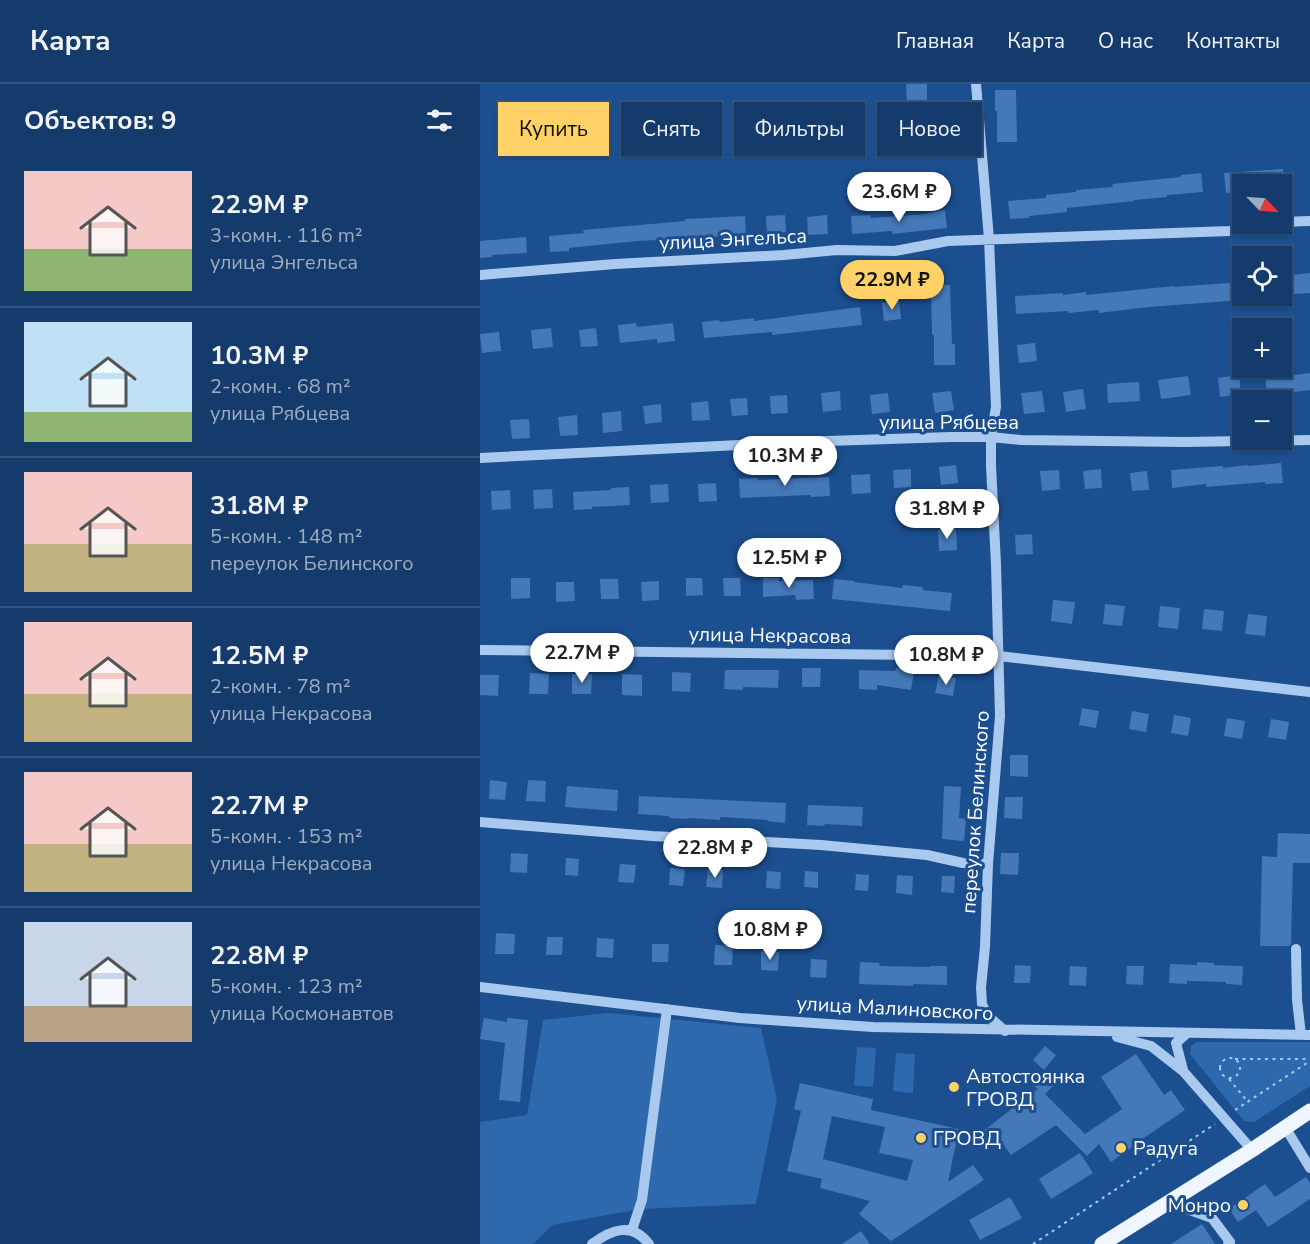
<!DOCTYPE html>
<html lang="ru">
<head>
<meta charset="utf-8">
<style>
	body { margin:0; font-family:"Nunito Sans",sans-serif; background:#1d4271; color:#f1f3f6; height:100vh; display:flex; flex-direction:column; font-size:22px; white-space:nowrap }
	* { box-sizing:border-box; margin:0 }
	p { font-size:20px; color:#9dadc1 }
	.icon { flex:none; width:33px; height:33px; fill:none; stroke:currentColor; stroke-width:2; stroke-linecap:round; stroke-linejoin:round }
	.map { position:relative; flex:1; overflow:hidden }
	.sheet { display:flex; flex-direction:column; background:#143b6b; width:480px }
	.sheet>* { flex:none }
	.hud { position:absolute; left:18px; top:18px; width:570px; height:54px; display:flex; gap:12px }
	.needle { width:39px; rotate:115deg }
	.buttons { position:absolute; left:752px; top:90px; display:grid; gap:12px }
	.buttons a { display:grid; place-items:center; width:60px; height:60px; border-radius:0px; background:#143b6b; box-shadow:0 2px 4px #0004,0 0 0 2px #33557e; font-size:30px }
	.price { position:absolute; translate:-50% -51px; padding:0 14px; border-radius:21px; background:#fff; color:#222; font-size:20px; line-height:39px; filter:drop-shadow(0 2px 3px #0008) }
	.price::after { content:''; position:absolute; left:50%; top:36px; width:18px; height:14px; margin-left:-9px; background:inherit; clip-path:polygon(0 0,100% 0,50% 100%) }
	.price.current { background:#ffd166; color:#111 }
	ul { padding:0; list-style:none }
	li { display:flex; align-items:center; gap:18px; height:150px; padding:0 24px }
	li+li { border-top:2px solid #33557e }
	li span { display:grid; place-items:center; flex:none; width:168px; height:120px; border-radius:0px; color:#555 }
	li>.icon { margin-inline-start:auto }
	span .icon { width:72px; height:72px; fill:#fffc; stroke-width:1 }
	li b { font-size:26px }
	h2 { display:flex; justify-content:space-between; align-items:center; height:72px; padding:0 24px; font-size:26px }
	.chip { padding:0 21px; border-radius:0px; background:#143b6b; box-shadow:0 2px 4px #0004,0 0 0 2px #33557e; font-size:21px; line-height:54px }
	.chip.current { background:#ffd166; color:#111 }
	header { display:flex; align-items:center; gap:36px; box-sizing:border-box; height:84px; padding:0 30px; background:#143b6b; border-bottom:2px solid #33557e }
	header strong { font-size:28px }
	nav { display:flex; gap:33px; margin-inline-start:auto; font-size:21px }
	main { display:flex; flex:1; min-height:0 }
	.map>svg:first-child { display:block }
	.green { fill:#2e69ad }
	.building { fill:#4478b7; fill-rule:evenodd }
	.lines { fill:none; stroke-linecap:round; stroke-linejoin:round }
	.path { stroke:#a9c9ee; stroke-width:2; stroke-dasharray:3 4.5; stroke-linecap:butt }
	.minor { stroke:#a9c9ee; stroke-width:10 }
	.major { stroke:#f0f6ff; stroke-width:15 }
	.poi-dot { fill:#ffd166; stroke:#1b4f8f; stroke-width:2 }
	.labels { text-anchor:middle; stroke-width:6; stroke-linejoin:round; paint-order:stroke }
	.street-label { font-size:20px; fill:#fff; stroke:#1b4f8f }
	.poi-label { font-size:20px; fill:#fff; stroke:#1b4f8f; text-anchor:start }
</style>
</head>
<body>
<header>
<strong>Карта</strong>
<nav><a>Главная</a><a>Карта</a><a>О нас</a><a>Контакты</a></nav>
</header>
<main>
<section class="sheet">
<h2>Объектов: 9<svg class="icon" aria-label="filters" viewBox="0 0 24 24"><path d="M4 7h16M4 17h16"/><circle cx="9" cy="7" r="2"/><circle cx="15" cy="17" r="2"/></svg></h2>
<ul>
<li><span style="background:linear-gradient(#f6c9c9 65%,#8fb573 0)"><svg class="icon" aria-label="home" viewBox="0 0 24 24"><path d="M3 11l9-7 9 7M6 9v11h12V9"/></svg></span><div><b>22.9M ₽</b><p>3-комн. · 116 m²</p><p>улица Энгельса</p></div></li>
<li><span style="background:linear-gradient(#bfe0f5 75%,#8fb573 0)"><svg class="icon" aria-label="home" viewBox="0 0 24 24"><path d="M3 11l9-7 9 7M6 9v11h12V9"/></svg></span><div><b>10.3M ₽</b><p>2-комн. · 68 m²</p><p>улица Рябцева</p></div></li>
<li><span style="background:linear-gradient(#f6c9c9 60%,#c2b280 0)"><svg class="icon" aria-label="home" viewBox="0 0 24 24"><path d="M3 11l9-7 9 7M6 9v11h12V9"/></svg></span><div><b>31.8M ₽</b><p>5-комн. · 148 m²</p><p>переулок Белинского</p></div></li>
<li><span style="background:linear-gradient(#f6c9c9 60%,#c2b280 0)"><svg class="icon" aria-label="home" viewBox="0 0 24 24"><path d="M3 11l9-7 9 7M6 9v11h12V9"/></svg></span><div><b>12.5M ₽</b><p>2-комн. · 78 m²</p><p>улица Некрасова</p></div></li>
<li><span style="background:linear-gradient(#f6c9c9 60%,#c2b280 0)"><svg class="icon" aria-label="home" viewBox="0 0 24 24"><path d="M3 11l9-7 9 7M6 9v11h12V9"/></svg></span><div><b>22.7M ₽</b><p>5-комн. · 153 m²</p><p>улица Некрасова</p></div></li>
<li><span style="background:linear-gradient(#c9d6e8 70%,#b9a48a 0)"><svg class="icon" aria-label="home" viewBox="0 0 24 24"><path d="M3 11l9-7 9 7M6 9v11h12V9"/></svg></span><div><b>22.8M ₽</b><p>5-комн. · 123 m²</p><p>улица Космонавтов</p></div></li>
</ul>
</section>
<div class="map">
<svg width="830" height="1160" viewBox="0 0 830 1160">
	<rect width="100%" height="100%" fill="#1b4f8f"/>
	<path class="green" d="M 128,929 L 281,944 L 297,1015 L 276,1120 L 160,1125 L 72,1141 L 53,1160 L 0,1160 L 0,1038 L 47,1031 L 63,936 Z
		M 717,958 L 830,958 L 830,1002 L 774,1038 L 764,1037 L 710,970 L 711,962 Z
		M 377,963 L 396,964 L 393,1003 L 374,1001 Z
		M 416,969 L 435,970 L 433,1009 L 413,1007 Z"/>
	<path class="building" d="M 426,0 L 447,0 L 447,38 L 451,38 L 452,58 L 432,58 L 431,19 L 427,19 Z
		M 515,6 L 536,6 L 537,58 L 517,58 L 517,27 L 515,27 Z
		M 803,85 L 804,100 L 762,100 L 762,107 L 746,109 L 744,89 Z
		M 721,89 L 723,108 L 687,111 L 687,113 L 654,116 L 654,117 L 587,124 L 587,128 L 549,132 L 549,134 L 530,135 L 528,117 L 566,114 L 566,111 L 596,108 L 596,106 L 633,103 L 632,100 L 701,93 L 701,91 Z
		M 465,126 L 467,144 L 412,150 L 412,147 L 372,150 L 371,132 L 391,131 L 391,134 L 448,130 L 447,129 Z
		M 305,131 L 306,148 L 287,149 L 286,132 Z
		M 347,131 L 348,150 L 328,151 L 327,133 Z
		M 265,132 L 266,151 L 157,157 L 89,164 L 89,167 L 70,168 L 69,152 L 104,149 L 103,146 L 205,137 L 205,135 Z
		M 46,153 L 47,169 L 12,171 L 12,173 L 0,174 L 0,157 Z
		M 830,189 L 830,209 L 801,211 L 801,192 Z
		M 762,198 L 762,216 L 669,223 L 619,229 L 619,226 L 588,229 L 588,227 L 536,230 L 535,212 L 583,209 L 583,211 L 606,208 L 606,211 L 694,202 L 694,203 Z
		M 451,201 L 470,201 L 472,260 L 475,260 L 475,281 L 454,281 L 454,251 L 452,251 Z
		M 419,217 L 421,235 L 404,237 L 402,219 Z
		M 380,223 L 382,241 L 292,251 L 292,248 L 224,254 L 222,238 L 239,236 L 240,238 L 274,234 L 274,237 Z
		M 156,239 L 157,243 L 193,239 L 195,257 L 177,259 L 177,255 L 140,259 L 138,241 Z
		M 71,244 L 73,263 L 53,265 L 51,246 Z
		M 116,244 L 118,262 L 101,263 L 99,246 Z
		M 19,248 L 21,267 L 2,269 L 0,250 Z
		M 555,259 L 557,277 L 539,279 L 537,261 Z
		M 806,288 L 807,292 L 830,289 L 830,306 L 787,311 L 785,291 Z
		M 759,291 L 761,310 L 740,313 L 738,294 Z
		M 708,292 L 711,311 L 681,315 L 678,296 Z
		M 659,298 L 660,317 L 628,319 L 627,300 Z
		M 603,305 L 606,325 L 586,328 L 583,308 Z
		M 360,307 L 361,326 L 343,328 L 341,309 Z
		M 471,307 L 474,326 L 455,329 L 452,309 Z
		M 562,307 L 565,328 L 544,330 L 541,309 Z
		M 408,309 L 410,328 L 392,330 L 390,311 Z
		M 307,311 L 308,329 L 291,330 L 290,312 Z
		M 267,314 L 268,331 L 252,332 L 250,315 Z
		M 228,317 L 230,336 L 212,337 L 211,319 Z
		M 181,320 L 182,338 L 165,340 L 163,322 Z
		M 141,327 L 142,347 L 123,349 L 122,329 Z
		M 97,331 L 98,351 L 80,352 L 78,333 Z
		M 49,335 L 50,354 L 32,355 L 30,336 Z
		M 801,379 L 803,399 L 785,400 L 785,398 L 726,403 L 726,400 L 692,404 L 691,386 L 743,382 L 743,384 L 768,381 L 768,382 Z
		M 476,381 L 478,399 L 461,401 L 459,383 Z
		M 431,385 L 431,403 L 414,404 L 413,386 Z
		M 621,385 L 622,404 L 605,405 L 603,387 Z
		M 579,386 L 580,405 L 562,407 L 560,387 Z
		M 667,387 L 669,406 L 652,407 L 650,389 Z
		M 390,390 L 391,409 L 372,410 L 371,391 Z
		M 349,393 L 350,412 L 331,413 L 330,411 L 260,414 L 259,395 L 278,394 L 278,396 Z
		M 236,399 L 237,417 L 219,418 L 218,400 Z
		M 188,400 L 189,418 L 171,419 L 170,401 Z
		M 149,403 L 150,421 L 112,423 L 112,425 L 94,426 L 93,408 L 131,406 L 131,404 Z
		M 72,405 L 73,424 L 54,425 L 53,406 Z
		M 30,406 L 31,425 L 12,426 L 11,407 Z
		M 476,445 L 477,466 L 459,467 L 458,446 Z
		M 552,450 L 553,470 L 536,471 L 535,451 Z
		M 31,494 L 50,494 L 50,514 L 31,515 Z
		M 206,494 L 222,494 L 223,511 L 206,512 Z
		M 243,494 L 260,494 L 261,512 L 244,512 Z
		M 283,494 L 299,494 L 299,497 L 333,496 L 334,515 L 316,516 L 315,511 L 283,513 Z
		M 120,495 L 138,495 L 139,515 L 121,515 Z
		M 354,495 L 374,497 L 374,498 L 422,504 L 423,501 L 443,503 L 442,506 L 472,509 L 470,527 L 352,515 Z
		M 179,497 L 179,516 L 162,517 L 161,498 Z
		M 76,498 L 94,498 L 95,517 L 76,518 Z
		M 573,516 L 595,518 L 592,540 L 571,537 Z
		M 625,520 L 645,522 L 642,542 L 623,540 Z
		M 680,522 L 700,524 L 698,545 L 678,543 Z
		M 724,525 L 744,527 L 742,547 L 722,545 Z
		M 768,530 L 787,532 L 785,552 L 765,550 Z
		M 322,584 L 341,584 L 340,603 L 322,603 Z
		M 416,584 L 434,587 L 431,606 L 397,601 L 397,606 L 379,605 L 379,586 L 415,587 Z
		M 245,586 L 299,586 L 298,604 L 263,603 L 263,606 L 244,605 Z
		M 192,588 L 211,589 L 210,608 L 192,607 Z
		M 50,589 L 69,590 L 68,610 L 49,610 Z
		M 92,590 L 112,590 L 111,610 L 92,610 Z
		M 142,590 L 162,591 L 162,612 L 142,611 Z
		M 0,591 L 19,591 L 18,612 L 0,611 Z
		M 459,591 L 476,594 L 473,612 L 455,609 Z
		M 602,624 L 619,627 L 616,644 L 599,641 Z
		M 652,627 L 669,630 L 666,648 L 649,645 Z
		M 694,631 L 711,634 L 708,652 L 691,649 Z
		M 747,634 L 765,637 L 762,655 L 744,652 Z
		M 791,635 L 809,638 L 806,656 L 788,653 Z
		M 530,671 L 548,671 L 548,693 L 530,692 Z
		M 10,696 L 27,698 L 25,716 L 9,715 Z
		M 48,696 L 66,697 L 65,718 L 46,717 Z
		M 87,702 L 138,706 L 137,727 L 85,723 Z
		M 464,702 L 481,703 L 479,734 L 486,735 L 484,757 L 462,755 Z
		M 159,712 L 306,719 L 305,739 L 287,737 L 288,736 L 240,733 L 240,736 L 208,734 L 208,735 L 189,734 L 189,732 L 158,730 Z
		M 525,713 L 543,713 L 542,735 L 524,734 Z
		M 328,721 L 383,723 L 382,742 L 345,740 L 344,742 L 327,741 Z
		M 798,749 L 830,750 L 830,779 L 813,779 L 811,860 L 809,862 L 780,862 L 782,772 L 797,773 Z
		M 31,769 L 48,770 L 47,789 L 30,788 Z
		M 521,769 L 539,769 L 538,791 L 520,790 Z
		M 86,774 L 99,775 L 98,792 L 85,791 Z
		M 140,780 L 156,781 L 154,799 L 138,798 Z
		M 190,784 L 205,785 L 203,802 L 189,801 Z
		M 228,785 L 243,786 L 242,804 L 226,803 Z
		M 287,787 L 301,788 L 300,805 L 286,804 Z
		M 325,787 L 338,788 L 338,804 L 324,803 Z
		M 376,790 L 389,791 L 388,807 L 375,806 Z
		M 417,791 L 433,792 L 432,811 L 416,809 Z
		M 462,792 L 475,792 L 474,809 L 461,808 Z
		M 16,849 L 35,850 L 34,870 L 15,870 Z
		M 67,853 L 83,853 L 82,871 L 66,871 Z
		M 117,854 L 134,855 L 133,874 L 116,873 Z
		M 172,860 L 189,860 L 188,878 L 172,878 Z
		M 235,861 L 253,862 L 252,881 L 234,881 Z
		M 281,867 L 299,868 L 298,887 L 281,886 Z
		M 331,875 L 347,876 L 346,894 L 330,893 Z
		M 380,878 L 400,879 L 399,882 L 450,883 L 450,882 L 467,882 L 467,901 L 433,900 L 433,902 L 379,900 Z
		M 717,878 L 734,879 L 734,881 L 763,882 L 762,901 L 746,900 L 746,898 L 707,897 L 707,900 L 689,899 L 690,880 L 717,881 Z
		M 535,881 L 551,882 L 550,899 L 534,899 Z
		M 590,882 L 607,883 L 606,902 L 589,901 Z
		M 647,882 L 664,882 L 663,901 L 646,900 Z
		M 4,934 L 27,938 L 27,934 L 48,936 L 40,1018 L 19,1016 L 25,959 L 0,955 Z
		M 565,962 L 576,971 L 564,986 L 553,976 Z
		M 656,970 L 684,1011 L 691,1006 L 705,1026 L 652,1062 L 652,1063 L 631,1078 L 619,1060 L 607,1072 L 576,1041 L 531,1071 L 521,1057 L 514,1062 L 503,1047 L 558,1005 L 553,1001 L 567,987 L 578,997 L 565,1010 L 605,1050 L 642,1025 L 621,993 Z
		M 320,999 L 393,1015 L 391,1026 L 479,1045 L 468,1098 L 493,1081 L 504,1096 L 411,1157 L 379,1130 L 390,1117 L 340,1104 L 342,1095 L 307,1087 L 321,1027 L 314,1025 ZM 352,1032 L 405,1043 L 399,1069 L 433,1076 L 427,1097 L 343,1075 Z
		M 600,1069 L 613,1089 L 571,1115 L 559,1095 Z
		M 826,1093 L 830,1099 L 830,1115 L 788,1143 L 776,1126 L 758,1138 L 749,1125 L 785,1100 L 795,1113 Z
		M 530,1113 L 542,1134 L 500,1156 L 489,1136 Z
		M 722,1140 L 735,1160 L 691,1160 Z
		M 381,1147 L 390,1160 L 362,1160 Z"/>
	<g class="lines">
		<path class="path" d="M740 984a10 10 0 1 1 20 0a10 10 0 1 1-20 0Z
			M 755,975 L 830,975
			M 749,995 L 768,1018
			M 755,1026 L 830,977
			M 553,1160 L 735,1040"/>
		<path class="minor" d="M 496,0 L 509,155 L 516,323 L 511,353 L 511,382 L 516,480 L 520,632 L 508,780 L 505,863 L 501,903 L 502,920 L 507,931 L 525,947
			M 801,138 L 830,137
			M 0,191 L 135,180 L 304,171 L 357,166 L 415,167 L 468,157 L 750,147 L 795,140
			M 0,374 L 317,358 L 471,353 L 511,353 L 541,356 L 705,358 L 830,356
			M 0,566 L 519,572 L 830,608
			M 0,738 L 172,752 L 341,761 L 447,771 L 483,779 L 508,780
			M 816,865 L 817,916 L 821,951
			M 0,903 L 260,934 L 393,943 L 830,951
			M 637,953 L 671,962 L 703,987 L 772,1066
			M 703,986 L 696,959 L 706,950
			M 805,1043 L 830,1084
			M 687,1118 L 732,1134 L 750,1158 L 748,1160
			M 152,1146 L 162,1116 L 187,925
			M 112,1160 C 132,1145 152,1138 169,1160"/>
		<path class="major" d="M 622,1160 L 772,1066 L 830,1027"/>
	</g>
	<g class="poi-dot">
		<circle cx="474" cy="1003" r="6"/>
		<circle cx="441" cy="1054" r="6"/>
		<circle cx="641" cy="1064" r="6"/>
		<circle cx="763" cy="1121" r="6"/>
	</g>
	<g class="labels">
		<g class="street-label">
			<text transform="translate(253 155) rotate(-3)" y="7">улица Энгельса</text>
			<text x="469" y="345">улица Рябцева</text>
			<text transform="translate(290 551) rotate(1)" y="7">улица Некрасова</text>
			<text transform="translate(495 728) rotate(-86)" y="7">переулок Белинского</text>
			<text transform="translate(415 924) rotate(3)" y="7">улица Малиновского</text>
		</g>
		<g class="poi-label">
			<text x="486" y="999">Автостоянка<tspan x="486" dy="23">ГРОВД</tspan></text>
			<text x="453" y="1061">ГРОВД</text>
			<text x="653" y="1071">Радуга</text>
			<text x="751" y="1128" text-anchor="end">Монро</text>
		</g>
	</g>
</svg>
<div class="buttons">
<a><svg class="needle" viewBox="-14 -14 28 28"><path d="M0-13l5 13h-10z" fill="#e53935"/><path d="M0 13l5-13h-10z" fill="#9dadc1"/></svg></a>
<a><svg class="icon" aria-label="locate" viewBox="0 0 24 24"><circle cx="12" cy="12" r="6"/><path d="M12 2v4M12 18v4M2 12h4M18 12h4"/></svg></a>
<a>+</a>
<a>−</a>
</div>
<b class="price" style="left:419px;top:139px">23.6M ₽</b>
<b class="price current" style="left:412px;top:227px">22.9M ₽</b>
<b class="price" style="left:305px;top:403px">10.3M ₽</b>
<b class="price" style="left:467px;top:456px">31.8M ₽</b>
<b class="price" style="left:309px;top:505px">12.5M ₽</b>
<b class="price" style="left:102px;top:600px">22.7M ₽</b>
<b class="price" style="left:466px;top:602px">10.8M ₽</b>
<b class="price" style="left:235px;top:795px">22.8M ₽</b>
<b class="price" style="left:290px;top:877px">10.8M ₽</b>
<div class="hud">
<a class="chip current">Купить</a>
<a class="chip">Снять</a>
<a class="chip">Фильтры</a>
<a class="chip">Новое</a>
</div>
</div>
</main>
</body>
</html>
